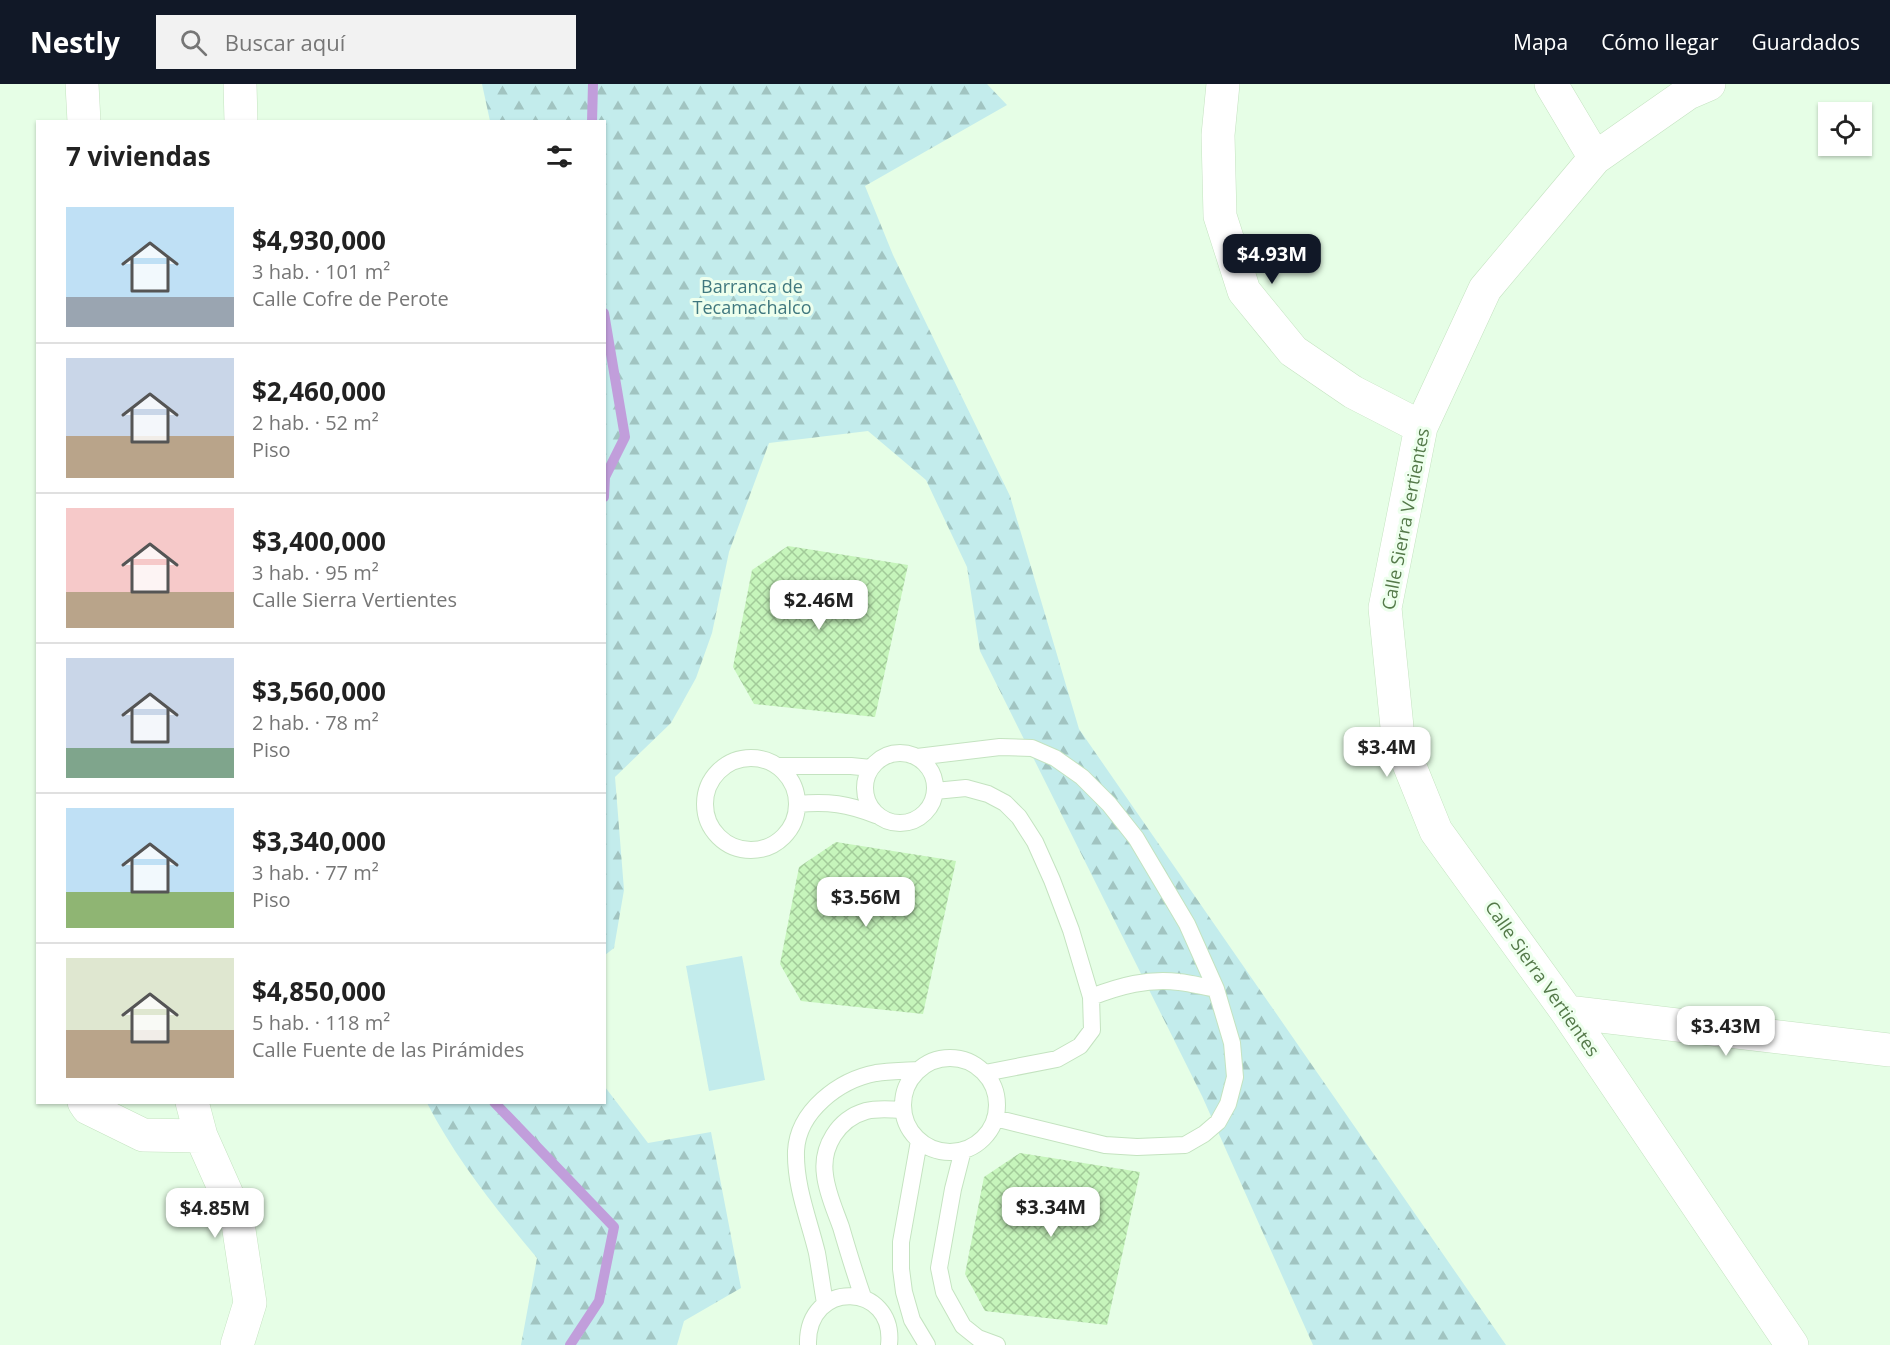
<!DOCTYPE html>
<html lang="es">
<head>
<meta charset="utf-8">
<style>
	body { margin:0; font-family:"Open Sans",sans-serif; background:#f2f2f2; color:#222; height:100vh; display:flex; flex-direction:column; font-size:22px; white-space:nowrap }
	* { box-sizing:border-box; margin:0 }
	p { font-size:20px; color:#767676 }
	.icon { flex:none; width:33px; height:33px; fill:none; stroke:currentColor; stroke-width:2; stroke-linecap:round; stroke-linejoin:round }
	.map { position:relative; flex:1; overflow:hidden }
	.side { position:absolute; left:36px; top:36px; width:570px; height:984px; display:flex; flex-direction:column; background:#fff; border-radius:0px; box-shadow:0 2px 4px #0004 }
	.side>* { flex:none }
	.tools { position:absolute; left:1818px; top:18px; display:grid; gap:12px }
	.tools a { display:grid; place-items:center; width:54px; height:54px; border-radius:0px; background:#fff; box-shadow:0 2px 4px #0004; font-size:30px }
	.price { position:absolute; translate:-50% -51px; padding:0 14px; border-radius:12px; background:#fff; color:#222; font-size:20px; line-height:39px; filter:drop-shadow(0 2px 3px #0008) }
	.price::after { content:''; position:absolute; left:50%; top:36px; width:18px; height:14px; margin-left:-9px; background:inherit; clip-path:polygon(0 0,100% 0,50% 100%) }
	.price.on { background:#111827; color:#fff }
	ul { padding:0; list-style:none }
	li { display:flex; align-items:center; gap:18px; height:150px; padding:0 30px }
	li+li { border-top:2px solid #e0e0e0 }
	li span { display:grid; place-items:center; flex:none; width:168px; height:120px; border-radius:0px; color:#555 }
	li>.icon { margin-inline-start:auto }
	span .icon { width:72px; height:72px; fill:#fffc; stroke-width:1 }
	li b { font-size:26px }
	h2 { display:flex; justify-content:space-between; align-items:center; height:72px; padding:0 30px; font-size:26px }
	header { display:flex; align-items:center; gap:36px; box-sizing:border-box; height:84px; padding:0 30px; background:#111827; color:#fff }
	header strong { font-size:28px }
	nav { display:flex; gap:33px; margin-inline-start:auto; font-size:21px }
	.search { width:420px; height:54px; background:#f2f2f2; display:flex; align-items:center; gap:15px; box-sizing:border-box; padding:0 21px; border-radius:0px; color:#767676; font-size:22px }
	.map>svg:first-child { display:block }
	.forest { fill:url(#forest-firs) }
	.pitch { fill:#c3ecec }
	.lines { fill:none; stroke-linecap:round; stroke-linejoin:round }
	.stream { stroke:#c19edb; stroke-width:10 }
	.building { fill:url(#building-cross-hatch) }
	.service-casing { stroke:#c4e3c0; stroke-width:18 }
	.minor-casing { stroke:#c4e3c0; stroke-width:34 }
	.service { stroke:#fff; stroke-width:16 }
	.minor { stroke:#fff; stroke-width:33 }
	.labels { text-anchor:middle; stroke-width:6; stroke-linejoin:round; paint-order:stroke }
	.park-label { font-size:18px; fill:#40787f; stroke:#edffed }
	.street-label { font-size:18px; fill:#547949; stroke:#edffed }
</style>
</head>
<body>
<header>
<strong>Nestly</strong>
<div class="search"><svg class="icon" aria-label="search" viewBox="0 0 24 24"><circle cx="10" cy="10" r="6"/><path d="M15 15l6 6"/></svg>Buscar aquí</div>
<nav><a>Mapa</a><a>Cómo llegar</a><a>Guardados</a></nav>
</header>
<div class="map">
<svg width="1890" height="1261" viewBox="0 0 1890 1261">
	<defs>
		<pattern id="forest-firs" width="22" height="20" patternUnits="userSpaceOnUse" patternTransform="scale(1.5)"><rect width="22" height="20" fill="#c3ecec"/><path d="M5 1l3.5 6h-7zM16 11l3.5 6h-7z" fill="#a1c4c1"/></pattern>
		<pattern id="building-cross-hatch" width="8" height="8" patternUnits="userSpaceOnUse" patternTransform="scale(1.5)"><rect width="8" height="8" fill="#c6f5bb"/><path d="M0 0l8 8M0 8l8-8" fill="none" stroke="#a3cb9a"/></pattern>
	</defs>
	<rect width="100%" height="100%" fill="#e6fee6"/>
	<path class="forest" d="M 482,0 L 987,0 L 1007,21 L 865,102 L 893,171 L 1010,412 L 1079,645 L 1506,1261 L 1313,1261 L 1202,1012 L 980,567 L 967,483 L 926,396 L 868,347 L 769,359 L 729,468 L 712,549 L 696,594 L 671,639 L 615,693 L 624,806 L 614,864 L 605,871 L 604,38 L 490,37 Z
		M 605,1003 L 648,1059 L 711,1048 L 741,1204 L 684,1237 L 677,1261 L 521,1261 L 537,1174 C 496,1125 456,1075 427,1019 L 604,1018 Z"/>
	<path class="pitch" d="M 742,872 L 765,996 L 709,1007 L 686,882 Z"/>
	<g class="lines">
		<path class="stream" d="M 592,38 L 593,0
			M 604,229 L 625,353 L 605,393 L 604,413
			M 494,1018 L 614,1143 L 599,1217 L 570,1261"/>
	</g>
	<path class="building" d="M 788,462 L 908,481 L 875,633 L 754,620 L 733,583 L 752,486 Z
		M 836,758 L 956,777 L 923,930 L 801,917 L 780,880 L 799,783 Z
		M 1020,1069 L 1140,1088 L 1107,1241 L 985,1227 L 965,1190 L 984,1093 Z"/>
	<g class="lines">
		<defs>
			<path id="service" d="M865 704a35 35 0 1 1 70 0a35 35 0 1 1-70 0Z
				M 917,673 L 1000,663 L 1032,664 L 1055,674 L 1082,693 L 1109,720 L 1136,754 L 1187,840 L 1216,905 L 1232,959 L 1235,993 L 1228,1020 L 1218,1038 L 1204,1050 L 1185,1061 L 1137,1063 L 1105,1061 L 995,1034
				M705 720a46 46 0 1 1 92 0a46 46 0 1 1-92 0Z
				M 779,682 L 851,682 L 871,684
				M 935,707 L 966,704 L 988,710 L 1005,719 L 1019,733 L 1035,758 L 1052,796 L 1071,846 L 1091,913 L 1092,946 L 1080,962 L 1057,975 L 985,989
				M 798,720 C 828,717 848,720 876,731
				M 1091,913 C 1120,902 1148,894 1179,898 C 1191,899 1204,903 1216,905
				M903 1021a47 47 0 1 1 94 0a47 47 0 1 1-94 0Z
				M 919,1057 L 901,1158 L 901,1185 L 904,1208 L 912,1236 L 927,1261
				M 963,1066 L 953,1105 L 939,1184 L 944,1208 L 963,1242 L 978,1254 L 997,1261
				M 863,1213 C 855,1190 848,1167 841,1143 C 835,1126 827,1109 825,1091 C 821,1063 838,1035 866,1027 C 877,1024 890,1025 902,1026
				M 825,1219 C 822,1202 820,1186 817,1169 C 809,1136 795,1102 796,1067 C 798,1027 839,996 876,989 C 889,987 903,987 917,986
				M 808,1261 C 806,1194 896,1198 889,1261"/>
			<path id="minor" d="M 82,0 L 84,38
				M 240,0 L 241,38
				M 1223,0 L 1218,51 L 1220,132 L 1244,207 L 1293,267 L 1353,308 L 1421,343
				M 1551,0 L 1595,74
				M 1709,0 L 1688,9 L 1595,74 L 1485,205 L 1421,343 L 1385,524 L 1398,653 L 1436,747 L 1567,928 L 1792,1261
				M 1567,928 L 1890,966
				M 84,1018 L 88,1024 L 143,1051 L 201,1052
				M 192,1018 L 201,1052 L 237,1133 L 250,1219 L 237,1261"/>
		</defs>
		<use href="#service" class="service-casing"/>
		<use href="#minor" class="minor-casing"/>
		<use href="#service" class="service"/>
		<use href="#minor" class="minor"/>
	</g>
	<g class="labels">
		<g class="park-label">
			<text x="752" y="209">Barranca de<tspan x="752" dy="21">Tecamachalco</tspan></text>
		</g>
		<g class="street-label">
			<text transform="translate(1406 435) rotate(-79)" y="6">Calle Sierra Vertientes</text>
			<text transform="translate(1542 895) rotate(55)" y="6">Calle Sierra Vertientes</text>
		</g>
	</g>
</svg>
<div class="tools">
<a><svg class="icon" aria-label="locate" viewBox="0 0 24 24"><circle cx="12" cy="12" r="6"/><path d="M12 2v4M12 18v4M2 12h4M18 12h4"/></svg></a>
</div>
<b class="price on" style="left:1272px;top:201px">$4.93M</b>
<b class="price" style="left:819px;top:547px">$2.46M</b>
<b class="price" style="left:1387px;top:694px">$3.4M</b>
<b class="price" style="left:866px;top:844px">$3.56M</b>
<b class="price" style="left:1726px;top:973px">$3.43M</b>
<b class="price" style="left:1051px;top:1154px">$3.34M</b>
<b class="price" style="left:215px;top:1155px">$4.85M</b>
<section class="side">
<h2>7 viviendas<svg class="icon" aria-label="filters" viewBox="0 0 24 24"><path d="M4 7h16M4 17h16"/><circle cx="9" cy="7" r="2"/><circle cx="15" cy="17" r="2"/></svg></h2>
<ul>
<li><span style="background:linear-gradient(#bfe0f5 75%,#9aa5b1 0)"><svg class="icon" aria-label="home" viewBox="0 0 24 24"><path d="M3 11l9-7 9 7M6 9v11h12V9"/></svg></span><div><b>$4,930,000</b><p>3 hab. · 101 m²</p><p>Calle Cofre de Perote</p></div></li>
<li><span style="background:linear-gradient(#c9d6e8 65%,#b9a48a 0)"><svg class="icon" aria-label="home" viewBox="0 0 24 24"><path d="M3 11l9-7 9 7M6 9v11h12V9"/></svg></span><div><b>$2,460,000</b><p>2 hab. · 52 m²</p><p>Piso</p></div></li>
<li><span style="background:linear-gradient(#f6c9c9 70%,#b9a48a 0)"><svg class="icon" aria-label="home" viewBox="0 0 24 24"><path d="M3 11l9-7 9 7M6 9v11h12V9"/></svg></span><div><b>$3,400,000</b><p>3 hab. · 95 m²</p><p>Calle Sierra Vertientes</p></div></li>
<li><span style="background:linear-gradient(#c9d6e8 75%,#7fa58c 0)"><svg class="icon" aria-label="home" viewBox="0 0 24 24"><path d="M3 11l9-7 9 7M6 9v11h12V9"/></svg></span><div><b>$3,560,000</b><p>2 hab. · 78 m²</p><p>Piso</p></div></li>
<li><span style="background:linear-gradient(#bfe0f5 70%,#8fb573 0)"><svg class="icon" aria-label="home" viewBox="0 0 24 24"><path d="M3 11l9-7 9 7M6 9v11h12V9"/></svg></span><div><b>$3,340,000</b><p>3 hab. · 77 m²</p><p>Piso</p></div></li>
<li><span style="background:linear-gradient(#dfe7d0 60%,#b9a48a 0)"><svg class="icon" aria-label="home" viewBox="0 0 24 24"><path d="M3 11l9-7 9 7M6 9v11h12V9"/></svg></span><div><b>$4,850,000</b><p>5 hab. · 118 m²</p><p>Calle Fuente de las Pirámides</p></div></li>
</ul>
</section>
</div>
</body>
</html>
